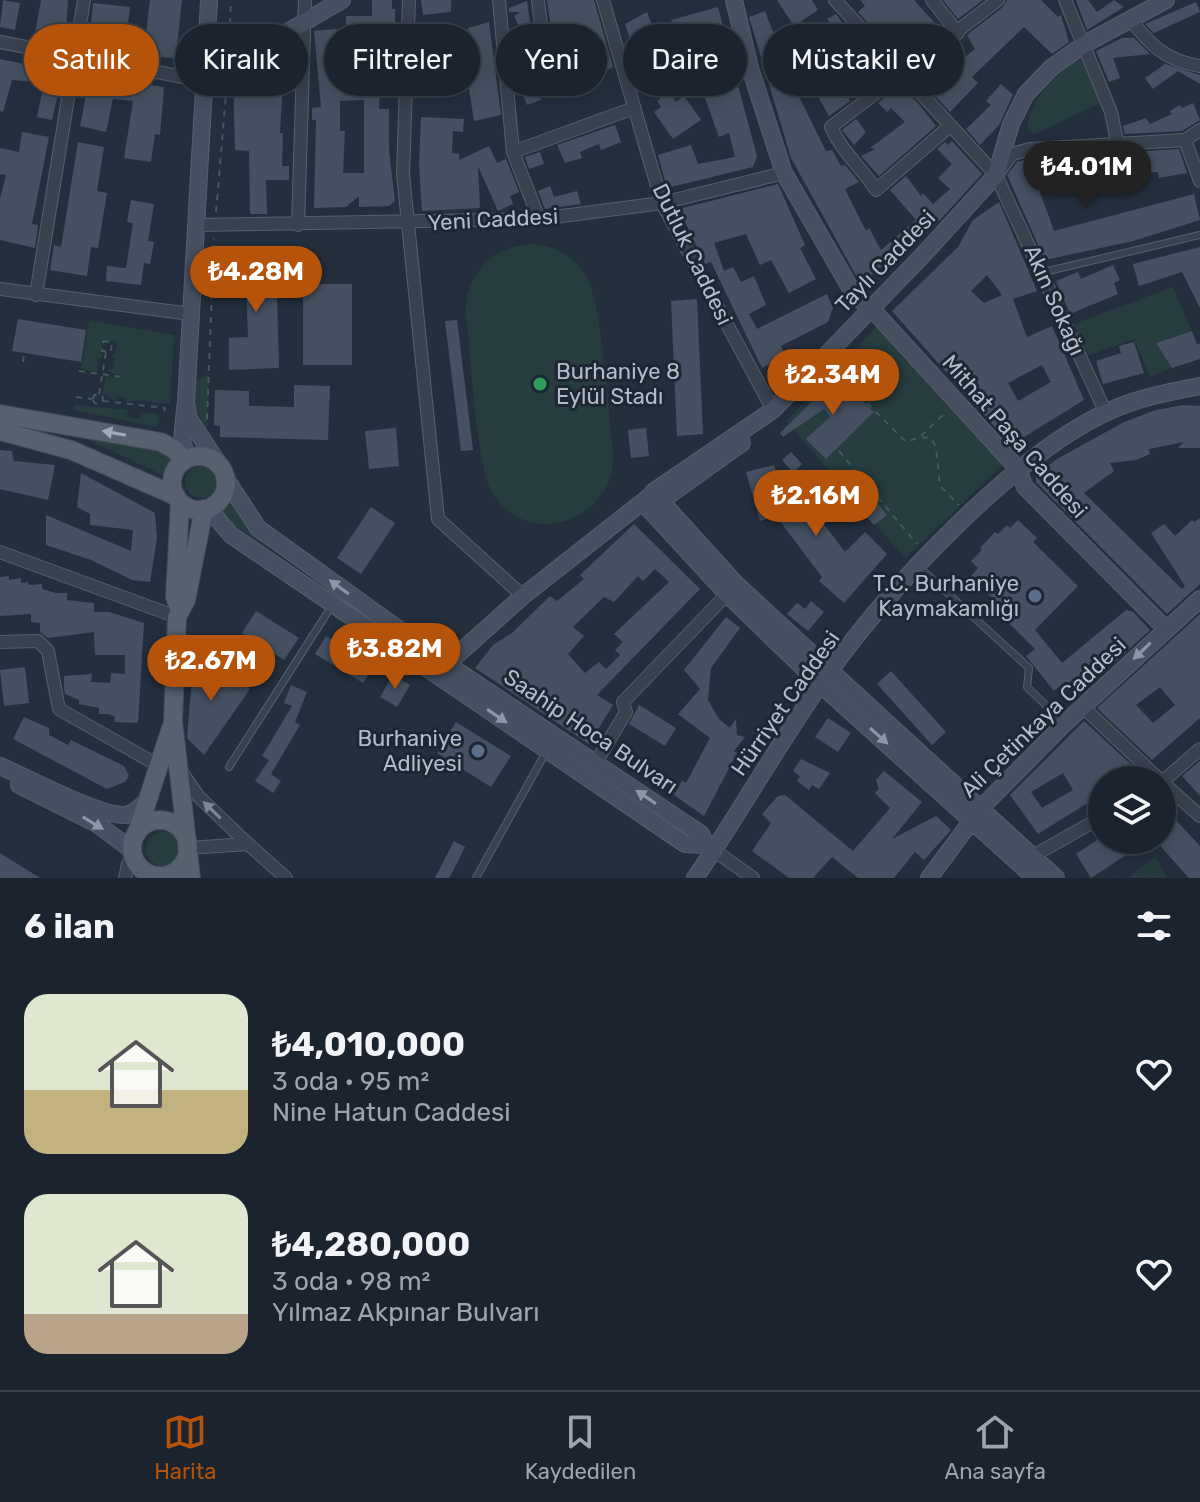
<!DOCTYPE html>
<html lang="tr">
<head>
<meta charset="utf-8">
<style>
	body { margin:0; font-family:Rubik,sans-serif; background:#282f3a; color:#f1f3f6; height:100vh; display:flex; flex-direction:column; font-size:30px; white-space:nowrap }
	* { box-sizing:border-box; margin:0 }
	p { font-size:26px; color:#a0a4aa }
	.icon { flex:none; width:44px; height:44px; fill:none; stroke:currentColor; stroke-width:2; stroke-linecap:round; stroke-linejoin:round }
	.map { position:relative; height:878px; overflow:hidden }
	.panel { display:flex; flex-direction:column; background:#1b232e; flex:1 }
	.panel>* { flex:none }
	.banner { position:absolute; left:24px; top:24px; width:1152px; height:72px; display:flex; gap:16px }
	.controls { position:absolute; left:1088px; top:766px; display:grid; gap:16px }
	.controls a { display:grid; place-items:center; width:88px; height:88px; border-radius:50%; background:#1b232e; box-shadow:0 4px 20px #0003,0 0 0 2px #39404a; font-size:40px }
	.price { position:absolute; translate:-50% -68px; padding:0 18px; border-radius:28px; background:#b45309; color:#fff; font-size:26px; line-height:52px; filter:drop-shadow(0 2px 4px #0008) }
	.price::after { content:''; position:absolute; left:50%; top:48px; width:24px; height:18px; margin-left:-12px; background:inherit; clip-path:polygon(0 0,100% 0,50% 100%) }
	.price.active { background:#222; color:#fff }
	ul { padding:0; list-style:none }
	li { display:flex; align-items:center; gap:24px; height:200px; padding:0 24px }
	li span { display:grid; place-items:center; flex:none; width:224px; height:160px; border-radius:24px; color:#555 }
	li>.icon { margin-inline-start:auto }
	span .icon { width:96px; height:96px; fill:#fffc; stroke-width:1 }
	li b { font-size:34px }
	h2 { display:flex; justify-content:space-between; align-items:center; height:96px; padding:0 24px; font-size:34px }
	.pill { padding:0 28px; border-radius:36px; background:#1b232e; box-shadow:0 4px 20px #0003,0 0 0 2px #39404a; font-size:28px; line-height:72px }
	.pill.active { background:#b45309; color:#fff }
	.menu { display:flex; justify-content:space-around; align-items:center; height:112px; border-top:2px solid #39404a; background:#1b232e; font-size:22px; color:#a0a4aa }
	.menu a { display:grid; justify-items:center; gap:4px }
	.menu .active { color:#b45309 }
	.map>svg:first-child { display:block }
	.green { fill:#263c3f }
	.building { fill:#455162; fill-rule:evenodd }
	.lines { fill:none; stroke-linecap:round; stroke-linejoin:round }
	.lane-casing { stroke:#565f6c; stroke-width:8 }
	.street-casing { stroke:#565f6c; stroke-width:14 }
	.secondary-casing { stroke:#565f6c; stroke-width:18 }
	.primary-casing { stroke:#414a57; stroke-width:20 }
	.path { stroke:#44595c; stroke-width:2; stroke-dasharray:6 6; stroke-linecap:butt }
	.lane { stroke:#38414e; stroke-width:6 }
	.street { stroke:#38414e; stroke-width:12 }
	.secondary { stroke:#465061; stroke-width:16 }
	.primary { stroke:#56606e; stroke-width:18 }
	.oneway { fill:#a1aab7 }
	.oneway2 { fill:#8e96a5 }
	.oneway3 { fill:#7c8592 }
	.leisure-dot { fill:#2e9e5b; stroke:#1d2633; stroke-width:3 }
	.service-dot { fill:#5c6f8a; stroke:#1d2633; stroke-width:3 }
	.labels { text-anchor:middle; stroke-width:6; stroke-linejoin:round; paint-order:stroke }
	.street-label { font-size:22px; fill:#b4bcc9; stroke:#1d2633 }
	.poi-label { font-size:22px; fill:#b4bcc9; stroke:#1d2633; text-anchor:end }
</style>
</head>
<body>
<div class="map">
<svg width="1200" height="878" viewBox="0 0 1200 878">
	<rect width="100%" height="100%" fill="#242f3e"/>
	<path class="green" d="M 1081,58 L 1101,103 L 1034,134 L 1027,128 C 1034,94 1053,76 1081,58 Z
		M 534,244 C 555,246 574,256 585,274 C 603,302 608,413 613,452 C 618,519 528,553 492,492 C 476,463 471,355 466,317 C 463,276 493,244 534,244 Z
		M 1173,287 L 1192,331 L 1156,343 L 1172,368 L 1150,377 L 1134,339 L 1087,356 L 1074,324 Z
		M 89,320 L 174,335 L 170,404 L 136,400 L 125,403 L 126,398 L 117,396 L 116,401 L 103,394 L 106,376 L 122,378 L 122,375 L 108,372 L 108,369 L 113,369 L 115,358 L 110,357 L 115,354 L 117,341 L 101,339 L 102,358 L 97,358 L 98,372 L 81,369 Z
		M 879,324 L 1006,462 L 905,558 L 786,421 Z
		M 209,373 L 207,432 C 197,414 192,401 196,381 Z
		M 75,405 L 128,410 L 127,417 L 139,419 L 141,412 L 158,414 L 157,427 L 170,430 L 74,410 Z
		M 75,434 L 175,452 L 165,476 Z
		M185 482a16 16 0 1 1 32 0a16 16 0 1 1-32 0Z
		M 229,499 L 270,549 L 216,514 Z
		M146 849a17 17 0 1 1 34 0a17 17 0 1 1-34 0Z
		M 1155,856 L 1167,878 L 1128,878 Z"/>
	<path class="building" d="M 3,0 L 20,3 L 15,30 L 0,27 Z
		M 41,0 L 68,0 L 65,45 L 34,39 Z
		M 150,0 L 182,0 L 177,45 L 183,45 L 182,59 L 138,55 L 140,41 L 145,41 Z
		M 372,0 L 392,0 L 392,9 L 395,9 L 395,35 L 390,35 L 390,47 L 382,47 L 379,109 L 389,109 L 389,150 L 395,201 L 389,206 L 359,207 L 359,196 L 346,207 L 314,208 L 316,120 L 312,120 L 312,108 L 321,107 L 314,31 L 346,28 L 346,16 L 372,16 ZM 364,100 L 364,173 L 343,173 L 345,131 L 340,131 L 340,101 Z
		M 421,0 L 451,0 L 451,12 L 423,15 Z
		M 547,0 L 594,0 L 613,67 L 585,81 L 559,87 Z
		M 777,0 L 812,0 L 818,10 L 794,26 Z
		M 860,0 L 914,0 L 942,31 L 903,61 L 858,12 L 865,6 Z
		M 943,0 L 983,0 L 958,19 Z
		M 1007,0 L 1041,0 L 1058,17 L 1061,15 L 1069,42 L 1052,54 L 1024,27 L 972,77 L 978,83 L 950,112 L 929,89 L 946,70 L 936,58 L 954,44 L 965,57 L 975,49 L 967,35 L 1003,7 Z
		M 1076,0 L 1088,0 L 1097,12 L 1114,0 L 1124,7 L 1087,30 Z
		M 527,1 L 534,53 L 530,50 L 538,73 L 524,77 L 514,37 L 521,30 L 514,16 L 520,12 L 509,12 L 509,8 Z
		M 1196,2 L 1200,12 L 1154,33 L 1145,24 Z
		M 93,3 L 130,7 L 125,47 L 89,43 Z
		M 718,7 L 728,45 L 682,58 L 671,20 Z
		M 765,11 L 773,32 L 777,30 L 791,58 L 794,57 L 798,66 L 787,72 L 826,151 L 832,150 L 841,166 L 845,165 L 859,182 L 845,189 L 866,231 L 869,228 L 881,250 L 916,220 L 890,190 L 906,176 L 921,196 L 923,193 L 933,204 L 950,189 L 938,178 L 952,164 L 937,149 L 945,142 L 948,145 L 952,141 L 982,174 L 940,220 L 870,276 L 858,279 L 791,158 L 749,17 Z
		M 647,12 L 657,39 L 650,41 L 664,73 L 645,81 L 625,24 Z
		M 836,14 L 863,51 L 841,61 L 828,44 L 840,36 L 827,19 Z
		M 489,22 L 501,115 L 474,121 L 467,76 L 479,73 L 476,43 L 472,44 L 468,28 Z
		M 1122,38 L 1134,38 L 1150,54 L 1113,58 L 1120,78 L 1109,82 L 1096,51 Z
		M 279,50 L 285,50 L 280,133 L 283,133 L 282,166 L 289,166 L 289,180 L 266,180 L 267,214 L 250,214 L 249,151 L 235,150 L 233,77 L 240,77 L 244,70 L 263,71 L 263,59 Z
		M 0,59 L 63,72 L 52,120 L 37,117 L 44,83 L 12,80 L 3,112 L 0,111 Z
		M 871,61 L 883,76 L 864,90 L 850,72 Z
		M 1165,64 L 1200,75 L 1200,84 L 1178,71 L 1153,89 L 1145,78 Z
		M 91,70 L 118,75 L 117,80 L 164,87 L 160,135 L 155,134 L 151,162 L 124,158 L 133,101 L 113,99 L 106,132 L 80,126 Z
		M 735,74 L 757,156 L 753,167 L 667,188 L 658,155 L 691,145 L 698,164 L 735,157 L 729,133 L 719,137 L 700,84 Z
		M 839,78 L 850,101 L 829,116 L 815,91 Z
		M 534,80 L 541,100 L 527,105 L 519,85 Z
		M 1001,84 L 1013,95 L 999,125 L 980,145 L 966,129 L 991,105 L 986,101 Z
		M 898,87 L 917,102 L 936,126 L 879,176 L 861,156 L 876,149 L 870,148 L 905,122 L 891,108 L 887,112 L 878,103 Z
		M 669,92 L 676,102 L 684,96 L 701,120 L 673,139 L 654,112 L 661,107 L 657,101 Z
		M 1193,103 L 1200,120 L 1182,131 L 1125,134 L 1123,126 L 1146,118 L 1150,124 L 1172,114 L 1170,111 L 1180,105 L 1182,108 Z
		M 421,117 L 464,119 L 463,132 L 453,131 L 452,153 L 459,154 L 459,160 L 489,146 L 497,163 L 506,159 L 519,192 L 510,196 L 513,204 L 498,211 L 478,166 L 480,208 L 422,211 L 419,165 Z
		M 856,119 L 866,132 L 854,145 L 842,130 Z
		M 615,125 L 621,142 L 601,150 L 599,144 L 580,152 L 582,158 L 565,163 L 557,145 Z
		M 22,132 L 49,137 L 32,224 L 38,225 L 35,248 L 0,240 L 0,199 L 6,175 L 0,174 L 0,148 L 19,152 Z
		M 78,142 L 104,147 L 97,191 L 107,193 L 98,248 L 91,247 L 87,276 L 50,270 L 54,245 L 61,247 Z
		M 1179,149 L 1187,173 L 1159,178 L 1158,172 L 1109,175 L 1102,154 Z
		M 540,152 L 544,164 L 529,169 L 525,157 Z
		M 1088,155 L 1089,186 L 1040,192 L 1054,231 L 1194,194 L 1200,220 L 1133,241 L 1045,260 L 1007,175 L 1017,162 L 1031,158 Z
		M 778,184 L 805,245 L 800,248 L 816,279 L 789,293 L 771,260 L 760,265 L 746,234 L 714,243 L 724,271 L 733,267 L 741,282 L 754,276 L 766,305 L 749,314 L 757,329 L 827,294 L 833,308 L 828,322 L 781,346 L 786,356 L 762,368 L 711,262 L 705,264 L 679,209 Z
		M 550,186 L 554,197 L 577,191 L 581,204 L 545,209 L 538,191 Z
		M 131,200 L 154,204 L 148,241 L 154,242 L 150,264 L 144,263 L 141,285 L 106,281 L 107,266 L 126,268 L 133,223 L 127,222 Z
		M 999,202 L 1037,291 L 1013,299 L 1027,337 L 1052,326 L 1084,400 L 1011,445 L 892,311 L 958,247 L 973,220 ZM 987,275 L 1002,295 L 984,303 L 971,291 ZM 1042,365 L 1051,382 L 1018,401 L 1008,383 Z
		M 1200,247 L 1200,308 L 1182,272 L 1139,286 L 1133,264 Z
		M 276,256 L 279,368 L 229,370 L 229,338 L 248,337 L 246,287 L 230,288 L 230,257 Z
		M 1113,265 L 1120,280 L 1114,283 L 1118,294 L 1070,314 L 1056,281 L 1078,272 L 1081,279 Z
		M 303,284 L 352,284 L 352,365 L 303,365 Z
		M 697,299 L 703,434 L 677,436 L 671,301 Z
		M 18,319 L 86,330 L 81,362 L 12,351 Z
		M 457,320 L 473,450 L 461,451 L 445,321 Z
		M 1192,331 L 1197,345 L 1200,343 L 1200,359 L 1172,368 L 1156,343 Z
		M 1134,342 L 1144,373 L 1103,384 L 1096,361 L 1121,353 L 1119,346 Z
		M 837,377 L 874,412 L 826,459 L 806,439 L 830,417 L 824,409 L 783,437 L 780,433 Z
		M 294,385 L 330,386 L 328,440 L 220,437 L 220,426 L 214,425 L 215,390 L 249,391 L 249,406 L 294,407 Z
		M 1184,405 L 1200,406 L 1200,448 L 1178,448 L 1184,442 L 1149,449 L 1150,454 L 1136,460 L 1110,463 L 1114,471 L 1084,493 L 1182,589 L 1185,586 L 1151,533 L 1164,524 L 1175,536 L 1192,520 L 1194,522 L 1200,518 L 1200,584 L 1167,614 L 1036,482 L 1036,475 L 1057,459 L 1124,422 L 1156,410 Z
		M 396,428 L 399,466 L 369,469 L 365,431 Z
		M 646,428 L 649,456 L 631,458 L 628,430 Z
		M 0,450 L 12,451 L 14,461 L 55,465 L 48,500 L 0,489 Z
		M 791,452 L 802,464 L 793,473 L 782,460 Z
		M 774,465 L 789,518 L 808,503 L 845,552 L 865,532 L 887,554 L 844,603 L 819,581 L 822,577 L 776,516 L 760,521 L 746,472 Z
		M 81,473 L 155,513 L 157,538 L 150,582 L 132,580 L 91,560 L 46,545 L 46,515 L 131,551 L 133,530 L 90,525 L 90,514 L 77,507 Z
		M 870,494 L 887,515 L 874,525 L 856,505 Z
		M 371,507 L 395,523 L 361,574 L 337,558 Z
		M 1018,520 L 1037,538 L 1033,542 L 1078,586 L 1035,630 L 1062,663 L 1126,610 L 1133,612 L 1150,630 L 1078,696 L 1065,682 L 1054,691 L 1026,656 L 1035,649 L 991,605 L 995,601 L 971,576 L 978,568 L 971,561 L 982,550 L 980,548 L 995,532 L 998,534 L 1007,525 L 1010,528 Z
		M 634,524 L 700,589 L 597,695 L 613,705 L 589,744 L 475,668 L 493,645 L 512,633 L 550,596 L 557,601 L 584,579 L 580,575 ZM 655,569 L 669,582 L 614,634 L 623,642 L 615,650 L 620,655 L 606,669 L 599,662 L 585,673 L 568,654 L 584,636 L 573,627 L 604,597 L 614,602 L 638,576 L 643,581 Z
		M 9,576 L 9,580 L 21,578 L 21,583 L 28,582 L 29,585 L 42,584 L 42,589 L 56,593 L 67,593 L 67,600 L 94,603 L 94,612 L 109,612 L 144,623 L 138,723 L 114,722 L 115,717 L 109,714 L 99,714 L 99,708 L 79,704 L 79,700 L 65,694 L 64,689 L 64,676 L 92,674 L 91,682 L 110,683 L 111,673 L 125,674 L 125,655 L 95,655 L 94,632 L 48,638 L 40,632 L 40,623 L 31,622 L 31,614 L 0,616 L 0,577 Z
		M 811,601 L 824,612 L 808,631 L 787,614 L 797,603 L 805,609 Z
		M 256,611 L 299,638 L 284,660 L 242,633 Z
		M 1200,614 L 1200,718 L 1152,760 L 1097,708 ZM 1160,687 L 1175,705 L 1153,723 L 1136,705 Z
		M 726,617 L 740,628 L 711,668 L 708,700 L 719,719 L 730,728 L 736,719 L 737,735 L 745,737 L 734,751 L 737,753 L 704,816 L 674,795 L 682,781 L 686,783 L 710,738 L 678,714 L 700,689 L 684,670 Z
		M 326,636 L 372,669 L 363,683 L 315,654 Z
		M 194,654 L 250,689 L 204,755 L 187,738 Z
		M 25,667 L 29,703 L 4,706 L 0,670 Z
		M 891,671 L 946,732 L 932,745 L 877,684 Z
		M 393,675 L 410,685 L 397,707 L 380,697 Z
		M 291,685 L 307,692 L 295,722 L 300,725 L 271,774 L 281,781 L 273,793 L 255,781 L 269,760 L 262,756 L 292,706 L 284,703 Z
		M 639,705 L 676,728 L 665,746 L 629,724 Z
		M 24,717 L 49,728 L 49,735 L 68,745 L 71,740 L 124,766 L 129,776 L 125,782 L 107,789 L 13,739 Z
		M 828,718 L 851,733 L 838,752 L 815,737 Z
		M 1084,721 L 1138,771 L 1124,780 L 1102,780 L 1102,794 L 1038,834 L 1010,795 ZM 1063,773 L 1073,790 L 1042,808 L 1031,792 Z
		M 456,722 L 511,756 L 491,787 L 459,767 L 455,774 L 445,769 L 450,761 L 437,753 Z
		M 801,759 L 830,773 L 819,789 L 812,785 L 809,790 L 797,781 L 800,776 L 793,771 Z
		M 1200,761 L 1200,796 L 1182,776 Z
		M 884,771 L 922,802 L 892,839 L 936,816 L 951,830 L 924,860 L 915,852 L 894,878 L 858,878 L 832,857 L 813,878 L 789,878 L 752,851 L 771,823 L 762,814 L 778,796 L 785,795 L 853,851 L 890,808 L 875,793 L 879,789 L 876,780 Z
		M 1162,805 L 1200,846 L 1200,878 L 1189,878 L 1155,840 L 1162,840 Z
		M 1097,840 L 1149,840 L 1091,878 L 1076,854 Z
		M 454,841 L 465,847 L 454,869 L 449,878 L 435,878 Z
		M 0,853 L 40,878 L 0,878 Z"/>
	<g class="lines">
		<defs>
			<path id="lane" d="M 1044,272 L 1200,235
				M 918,566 L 1029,668 L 1027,687 L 1062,721
				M 229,767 L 331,607
				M 476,878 L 546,752"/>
			<path id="street" d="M 409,0 L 403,174 L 438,519 L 523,596
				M 499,0 L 513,152 L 539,219
				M 538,0 L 548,84
				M 603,0 L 662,203 L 773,410
				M 835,0 L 996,175 L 1106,413
				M 932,0 L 958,33
				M 1065,0 L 1111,112 L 1118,146
				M 1130,19 C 1150,45 1166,61 1200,66
				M 0,42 L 204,81
				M 950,126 L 876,190 C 861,167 842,152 831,127 L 998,0
				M 1185,140 L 1200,181
				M 513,152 L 634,108
				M 1001,169 L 1012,154 L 1030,149 L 1185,140 L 1200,130
				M 197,225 L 539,219 L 662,203 L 784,173
				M 298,225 L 305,0
				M 0,289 L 191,314
				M 36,295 L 84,0
				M 0,552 L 177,617
				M 0,642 L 38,641 L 48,651 L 59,709 L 161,767
				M 1083,707 L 1160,780
				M 595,764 L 626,712 L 623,702 L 731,590
				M 181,771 L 198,796 L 248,844
				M 1162,782 L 1200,816
				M 1162,782 L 1200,749
				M 188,848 L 248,844 L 286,878
				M 715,851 L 753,878
				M 1033,856 L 1102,817
				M 125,878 L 128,864 L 134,856"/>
			<path id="secondary" d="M 209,0 L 186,402 L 189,419 L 220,466
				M 734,0 L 750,68 L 784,173 L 855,296 L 871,308 L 1018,469 L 1025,487 L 1166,629
				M 204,81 L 342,0
				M 185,408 L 182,441 L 188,459
				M 742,443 L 661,501 L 736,584 L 1056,878
				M 226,479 L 258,528 L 447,664 L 701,834 L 706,845 L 715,851
				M 653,492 L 773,410 L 922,256 L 996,175 L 1011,124 L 1026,94 L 1051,68 L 1083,45 L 1166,0
				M 644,504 L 727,594 L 820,684 L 1035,878
				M 208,508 L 231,535 L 685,844 L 706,845
				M 447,664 L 523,596 L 650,496
				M 0,766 C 28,778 97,815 124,815 C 135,815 143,804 150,797
				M 19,785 L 97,824 L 132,850
				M 695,878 C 741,812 780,740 827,675 C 889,588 1011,457 1107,412 C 1137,398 1168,392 1200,386
				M 929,878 L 981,808 L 1064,724 L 1200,599"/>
			<path id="primary" d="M 0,414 L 161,442 L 175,450 L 184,461
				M 0,431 L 71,450 L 176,496
				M172 483a27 27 0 1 1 54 0a27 27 0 1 1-54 0Z
				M 178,606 L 175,597 L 180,502
				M132 848a28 28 0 1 1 56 0a28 28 0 1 1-56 0Z
				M 137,833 L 171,728
				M 191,878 L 173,721 L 177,617 L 186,600 L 204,509"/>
		</defs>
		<use href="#lane" class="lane-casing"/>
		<use href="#street" class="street-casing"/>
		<use href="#secondary" class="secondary-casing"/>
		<use href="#primary" class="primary-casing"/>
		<path class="path" d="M 229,48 L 231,0
			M 216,212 L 227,82
			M 103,341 L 112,342 L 111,352 L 102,351 Z
			M 23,362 L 24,353
			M 833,369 L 906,442 L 920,437 L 931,438 L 936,447 L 940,486 L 959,505
			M 79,371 L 122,377
			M93 399a5 5 0 1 1 10 0a5 5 0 1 1-10 0Z
			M 99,394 L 106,352
			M 76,397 L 92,399
			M 103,401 L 165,408 L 164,413
			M 207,419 L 214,238
			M 921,436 L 945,413
			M 839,451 L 917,544"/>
		<use href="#lane" class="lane"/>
		<use href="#street" class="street"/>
		<use href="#secondary" class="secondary"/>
		<use href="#primary" class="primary"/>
	</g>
	<defs><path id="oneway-solid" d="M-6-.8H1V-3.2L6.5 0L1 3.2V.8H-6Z" transform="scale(2)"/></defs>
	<use class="oneway" href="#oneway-solid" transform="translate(114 433) rotate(-169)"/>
	<g class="oneway2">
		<use href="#oneway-solid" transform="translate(339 587) rotate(-144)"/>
		<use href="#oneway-solid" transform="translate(1142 651) rotate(136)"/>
		<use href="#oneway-solid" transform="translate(497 716) rotate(34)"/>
		<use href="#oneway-solid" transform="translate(879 736) rotate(42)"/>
		<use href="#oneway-solid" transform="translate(646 797) rotate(-146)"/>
		<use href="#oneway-solid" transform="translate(93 823) rotate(31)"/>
	</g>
	<use class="oneway3" href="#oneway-solid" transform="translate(212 810) rotate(-136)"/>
	<circle class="leisure-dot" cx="540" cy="384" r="8"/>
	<g class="service-dot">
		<circle cx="1035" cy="596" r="8"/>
		<circle cx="478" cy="751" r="8"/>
	</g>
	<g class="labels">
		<g class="street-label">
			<text transform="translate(493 219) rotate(-3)" y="8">Yeni Caddesi</text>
			<text transform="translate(693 254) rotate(64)" y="8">Dutluk Caddesi</text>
			<text transform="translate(885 261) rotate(-46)" y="8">Taylı Caddesi</text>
			<text transform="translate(1055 300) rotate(66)" y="8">Akın Sokağı</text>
			<text transform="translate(1015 436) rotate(49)" y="8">Mithat Paşa Caddesi</text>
			<text transform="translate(785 703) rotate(-55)" y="8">Hürriyet Caddesi</text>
			<text transform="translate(1043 717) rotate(-44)" y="8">Ali Çetinkaya Caddesi</text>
			<text transform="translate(591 731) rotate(34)" y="8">Saahip Hoca Bulvarı</text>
		</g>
		<g class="poi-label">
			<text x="556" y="379" text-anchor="start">Burhaniye 8<tspan x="556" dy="25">Eylül Stadı</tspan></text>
			<text x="1019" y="591">T.C. Burhaniye<tspan x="1019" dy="25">Kaymakamlığı</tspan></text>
			<text x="462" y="746">Burhaniye<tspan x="462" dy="25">Adliyesi</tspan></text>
		</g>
	</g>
</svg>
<div class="controls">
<a><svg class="icon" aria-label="layers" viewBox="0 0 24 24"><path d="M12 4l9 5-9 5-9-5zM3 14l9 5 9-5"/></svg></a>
</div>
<b class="price active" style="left:1087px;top:209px">₺4.01M</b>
<b class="price" style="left:256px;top:314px">₺4.28M</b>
<b class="price" style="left:833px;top:417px">₺2.34M</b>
<b class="price" style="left:816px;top:538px">₺2.16M</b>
<b class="price" style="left:395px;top:691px">₺3.82M</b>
<b class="price" style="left:211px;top:703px">₺2.67M</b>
<div class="banner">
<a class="pill active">Satılık</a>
<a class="pill">Kiralık</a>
<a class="pill">Filtreler</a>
<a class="pill">Yeni</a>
<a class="pill">Daire</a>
<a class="pill">Müstakil ev</a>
</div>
</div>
<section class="panel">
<h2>6 ilan<svg class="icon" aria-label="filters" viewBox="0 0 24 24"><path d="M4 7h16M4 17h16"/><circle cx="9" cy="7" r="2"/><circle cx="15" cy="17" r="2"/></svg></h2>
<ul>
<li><span style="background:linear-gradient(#dfe7d0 60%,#c2b280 0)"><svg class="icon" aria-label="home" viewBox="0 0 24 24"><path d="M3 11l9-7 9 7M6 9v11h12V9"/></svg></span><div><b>₺4,010,000</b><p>3 oda · 95 m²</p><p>Nine Hatun Caddesi</p></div><svg class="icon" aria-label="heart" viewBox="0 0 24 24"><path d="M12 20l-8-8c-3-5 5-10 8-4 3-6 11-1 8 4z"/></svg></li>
<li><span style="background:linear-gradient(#dfe7d0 75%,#b9a48a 0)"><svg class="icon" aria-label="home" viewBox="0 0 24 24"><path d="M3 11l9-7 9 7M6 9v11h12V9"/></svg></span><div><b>₺4,280,000</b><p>3 oda · 98 m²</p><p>Yılmaz Akpınar Bulvarı</p></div><svg class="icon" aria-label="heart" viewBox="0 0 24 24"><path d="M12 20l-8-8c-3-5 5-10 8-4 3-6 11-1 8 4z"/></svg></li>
</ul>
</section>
<nav class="menu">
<a class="active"><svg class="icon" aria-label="map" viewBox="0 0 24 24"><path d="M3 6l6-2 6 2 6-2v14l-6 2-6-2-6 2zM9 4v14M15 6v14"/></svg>Harita</a>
<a><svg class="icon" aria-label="saved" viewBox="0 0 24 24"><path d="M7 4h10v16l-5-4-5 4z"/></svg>Kaydedilen</a>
<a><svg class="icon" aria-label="home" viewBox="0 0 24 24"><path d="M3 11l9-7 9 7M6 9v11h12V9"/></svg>Ana sayfa</a>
</nav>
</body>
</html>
